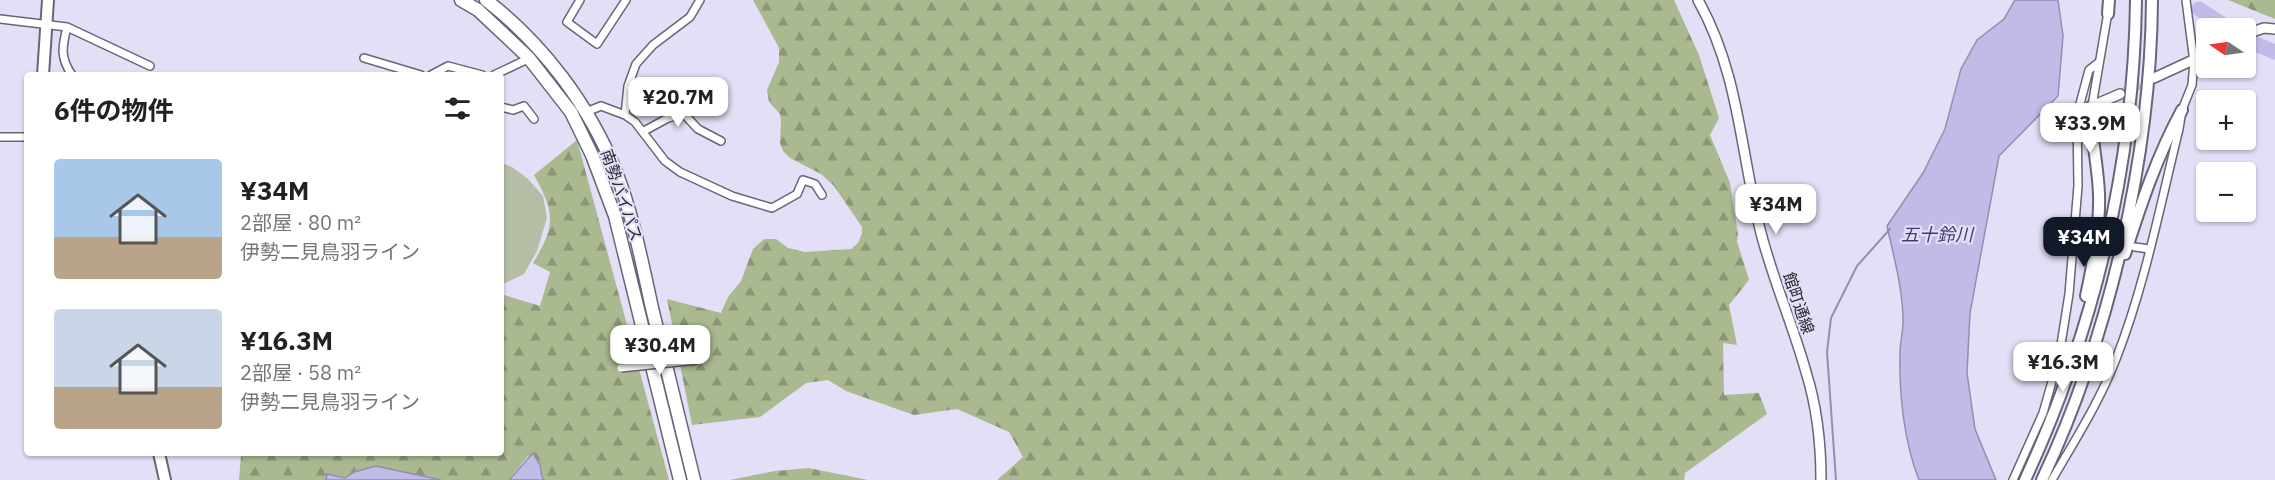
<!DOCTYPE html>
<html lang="ja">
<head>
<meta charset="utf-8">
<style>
	body { margin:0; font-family:"IBM Plex Sans","Noto Sans JP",sans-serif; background:#f2f2f2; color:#222; height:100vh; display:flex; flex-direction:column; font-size:22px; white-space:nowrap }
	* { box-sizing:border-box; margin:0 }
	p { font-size:20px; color:#767676 }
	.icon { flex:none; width:33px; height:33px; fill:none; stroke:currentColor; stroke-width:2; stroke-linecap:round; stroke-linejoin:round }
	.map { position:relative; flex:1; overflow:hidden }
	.drawer { position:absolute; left:24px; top:72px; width:480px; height:384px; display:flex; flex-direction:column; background:#fff; border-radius:6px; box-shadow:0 2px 4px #0004 }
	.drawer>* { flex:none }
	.needle { width:39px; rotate:283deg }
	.buttons { position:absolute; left:2196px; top:18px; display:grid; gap:12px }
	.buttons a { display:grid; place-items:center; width:60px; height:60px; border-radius:6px; background:#fff; box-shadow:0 2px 4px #0004; font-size:30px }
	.price { position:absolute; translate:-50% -51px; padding:0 14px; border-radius:12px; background:#fff; color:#222; font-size:20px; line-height:39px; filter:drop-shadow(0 2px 3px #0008) }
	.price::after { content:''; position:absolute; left:50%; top:36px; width:18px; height:14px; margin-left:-9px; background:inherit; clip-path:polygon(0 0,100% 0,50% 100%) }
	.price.active { background:#111827; color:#fff }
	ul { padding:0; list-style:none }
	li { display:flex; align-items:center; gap:18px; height:150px; padding:0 30px }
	li span { display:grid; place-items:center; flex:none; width:168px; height:120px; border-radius:6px; color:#555 }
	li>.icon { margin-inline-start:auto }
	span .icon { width:72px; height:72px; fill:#fffc; stroke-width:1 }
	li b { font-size:26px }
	h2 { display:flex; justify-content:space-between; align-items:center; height:72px; padding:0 30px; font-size:26px }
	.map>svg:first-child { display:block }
	.grass { fill:#b4bea4 }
	.forest { fill:url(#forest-firs) }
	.water { fill:#c1bbe7; stroke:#938fb0; stroke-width:1.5 }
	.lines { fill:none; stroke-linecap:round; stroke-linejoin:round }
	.stream { stroke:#938fb0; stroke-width:2 }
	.river { stroke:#c1bbe7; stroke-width:15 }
	.secondary-tunnel { stroke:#bdbacf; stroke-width:9; stroke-dasharray:9 4.5; stroke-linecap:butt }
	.street-casing { stroke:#676578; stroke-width:10 }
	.secondary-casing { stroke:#676578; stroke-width:12 }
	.primary-casing { stroke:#676578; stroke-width:14 }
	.highway-casing { stroke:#676578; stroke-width:15 }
	.street { stroke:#fff; stroke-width:7 }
	.secondary { stroke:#fff; stroke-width:9 }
	.primary { stroke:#fff; stroke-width:10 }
	.highway { stroke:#fff; stroke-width:12 }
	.street-bridge-casing { stroke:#676578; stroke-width:10; stroke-linecap:butt }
	.street-bridge { stroke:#fff; stroke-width:7 }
	.labels { text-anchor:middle; stroke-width:4.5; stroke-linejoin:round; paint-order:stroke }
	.street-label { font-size:16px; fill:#292831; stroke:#e2dff6 }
	.water-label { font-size:18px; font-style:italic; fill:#443970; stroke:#e2dff6 }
</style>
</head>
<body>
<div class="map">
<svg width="2275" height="480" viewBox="0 0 2275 480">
	<defs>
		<pattern id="forest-firs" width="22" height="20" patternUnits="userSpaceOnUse" patternTransform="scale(1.5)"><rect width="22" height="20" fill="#aab98f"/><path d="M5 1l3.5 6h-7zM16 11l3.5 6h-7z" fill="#8a9675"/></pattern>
	</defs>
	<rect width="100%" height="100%" fill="#e2dff6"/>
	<path class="grass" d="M 501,163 L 512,167 L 527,178 L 543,196 L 547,218 L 537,251 L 524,274 L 501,285 Z"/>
	<path class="forest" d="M 753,0 L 1674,0 L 1699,55 L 1719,118 L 1710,135 L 1730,183 L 1738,234 L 1737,241 L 1749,280 L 1729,305 L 1737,345 L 1723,343 L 1724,395 L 1759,393 L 1767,414 L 1685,473 L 1684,480 L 997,480 L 1023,457 L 1009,432 L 957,409 L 914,415 L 846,391 L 828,380 L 806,383 L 760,417 L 692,425 L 667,299 L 721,313 L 728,297 L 741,281 L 753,249 L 764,239 L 776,239 L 788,248 L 805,252 L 851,249 L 858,243 L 862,233 L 862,227 L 834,186 L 821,174 L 790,158 L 783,151 L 780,143 L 781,121 L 780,114 L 769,102 L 767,90 L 779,62 L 779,48 Z
		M 2228,0 L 2275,0 L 2275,19 Z
		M 577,140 L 669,480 L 544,480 L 542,477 L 540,465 L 528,456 L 508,480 C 486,480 461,480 439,480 C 407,476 374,459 345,479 L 327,474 L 326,480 L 239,480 L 241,455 L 245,453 L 501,453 L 501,294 L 540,306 L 550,272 L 533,263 C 556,226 555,212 534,175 Z
		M 809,468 L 868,480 L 730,480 L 775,471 Z"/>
	<path class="water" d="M 2015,0 L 2058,0 L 2063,36 L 2058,96 L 1999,156 L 1970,313 L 1967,373 L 1975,429 L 1996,480 L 1919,480 C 1904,442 1899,394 1900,353 C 1900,343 1903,332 1903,321 C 1903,290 1894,257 1887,226 L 1923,173 L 1945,129 L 1961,69 L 1977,40 L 2004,19 Z
		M 533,453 L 540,465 L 542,477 L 544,480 L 509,480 Z
		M 376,466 L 441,480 L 326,480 L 327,474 L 345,478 L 354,472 Z"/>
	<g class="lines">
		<path class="stream" d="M 1836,480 L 1827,352 L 1831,318 L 1857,266 L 1890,229"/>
		<path class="river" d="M 2199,9 L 2228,28
			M 2246,40 L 2275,52"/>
		<path class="secondary-tunnel" d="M 2120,94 L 2152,79"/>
		<defs>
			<path id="street" d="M 580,0 L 567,22 L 597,44 L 626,0
				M 0,19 L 67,27 L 150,66
				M 67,27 C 62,47 60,58 72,75
				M 364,58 L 421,75
				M 431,75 L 448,66 L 482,75
				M 494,75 L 530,58
				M 2092,106 L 2108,12
				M 501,107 L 513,110 L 524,106 L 534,119
				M 586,112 L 601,106 L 625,115 L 635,122 L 665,161 L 680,172 L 732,196 L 772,208 L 797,194 L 803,180 L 815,184 L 822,195
				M 683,113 L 698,129 L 721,141
				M 625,115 L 628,86 L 636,64 L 653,45 L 690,17 L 700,0
				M 644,131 L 668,118 L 707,108
				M 0,137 L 27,137
				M 2074,239 L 2090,241
				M 2135,247 L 2149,249
				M 2013,480 L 2043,413 L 2059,357 L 2069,294 L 2078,186 L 2077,115 L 2089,70 L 2098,63
				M 2052,480 C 2075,440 2100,401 2116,359 C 2145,285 2160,206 2179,129 L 2182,110 L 2192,85 L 2194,62 L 2186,0"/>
			<path id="secondary" d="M 1698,0 C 1740,75 1740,152 1761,233 C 1773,280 1793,325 1806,372 C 1817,407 1821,443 1821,480
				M 2246,34 L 2264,28 L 2275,29
				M 2154,78 L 2206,54
				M 2092,106 L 2120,94"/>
			<path id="primary" d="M 2108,14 L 2109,0
				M 43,75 L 48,0
				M 2125,254 C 2141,204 2157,156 2182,110
				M 2086,296 C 2093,263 2100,228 2099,194 C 2098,164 2090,136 2092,106
				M 159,453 L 165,480
				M 2025,480 C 2094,331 2134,165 2136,0
				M 2042,480 C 2109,338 2151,157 2152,0"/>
			<path id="highway" d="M 461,0 L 478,10 L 528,57 L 571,112 L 592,155 L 615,216 L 680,480
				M 486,0 C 543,44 589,105 616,172 C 633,215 642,263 652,308 C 666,365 680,423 694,480"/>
		</defs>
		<use href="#street" class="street-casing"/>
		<use href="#secondary" class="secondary-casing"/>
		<use href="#primary" class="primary-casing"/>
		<use href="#highway" class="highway-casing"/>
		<use href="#street" class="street"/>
		<use href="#secondary" class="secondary"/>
		<use href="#primary" class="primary"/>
		<use href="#highway" class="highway"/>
		<defs>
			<path id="street-bridge" d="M 621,368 L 697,360"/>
		</defs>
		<use href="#street-bridge" class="street-bridge-casing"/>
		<use href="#street-bridge" class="street-bridge"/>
	</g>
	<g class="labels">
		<g class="street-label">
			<text transform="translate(622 195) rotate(71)" y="6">南勢バイパス</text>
			<text transform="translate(1799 303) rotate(71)" y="6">館町通線</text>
		</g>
		<g class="water-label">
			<text x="1937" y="241">五十鈴川</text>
		</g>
	</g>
</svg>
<div class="buttons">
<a><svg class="needle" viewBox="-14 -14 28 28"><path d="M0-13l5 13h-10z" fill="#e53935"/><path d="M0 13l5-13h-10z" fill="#767676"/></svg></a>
<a>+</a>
<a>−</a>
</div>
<b class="price" style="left:678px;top:128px">¥20.7M</b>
<b class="price" style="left:2090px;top:154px">¥33.9M</b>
<b class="price" style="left:1776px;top:235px">¥34M</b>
<b class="price active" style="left:2084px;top:268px">¥34M</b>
<b class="price" style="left:660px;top:376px">¥30.4M</b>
<b class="price" style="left:2063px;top:393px">¥16.3M</b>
<section class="drawer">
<h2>6件の物件<svg class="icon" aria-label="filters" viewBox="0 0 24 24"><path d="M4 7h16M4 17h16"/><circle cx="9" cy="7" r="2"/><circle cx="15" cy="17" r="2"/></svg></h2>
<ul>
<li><span style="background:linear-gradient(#a9c7e8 65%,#b9a48a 0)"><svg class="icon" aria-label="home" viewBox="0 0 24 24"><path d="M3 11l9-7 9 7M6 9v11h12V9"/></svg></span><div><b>¥34M</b><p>2部屋 · 80 m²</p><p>伊勢二見鳥羽ライン</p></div></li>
<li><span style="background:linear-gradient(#c9d6e8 65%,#b9a48a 0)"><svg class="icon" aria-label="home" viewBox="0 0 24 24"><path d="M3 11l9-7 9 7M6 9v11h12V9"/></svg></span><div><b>¥16.3M</b><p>2部屋 · 58 m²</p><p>伊勢二見鳥羽ライン</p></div></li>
</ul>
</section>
</div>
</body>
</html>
